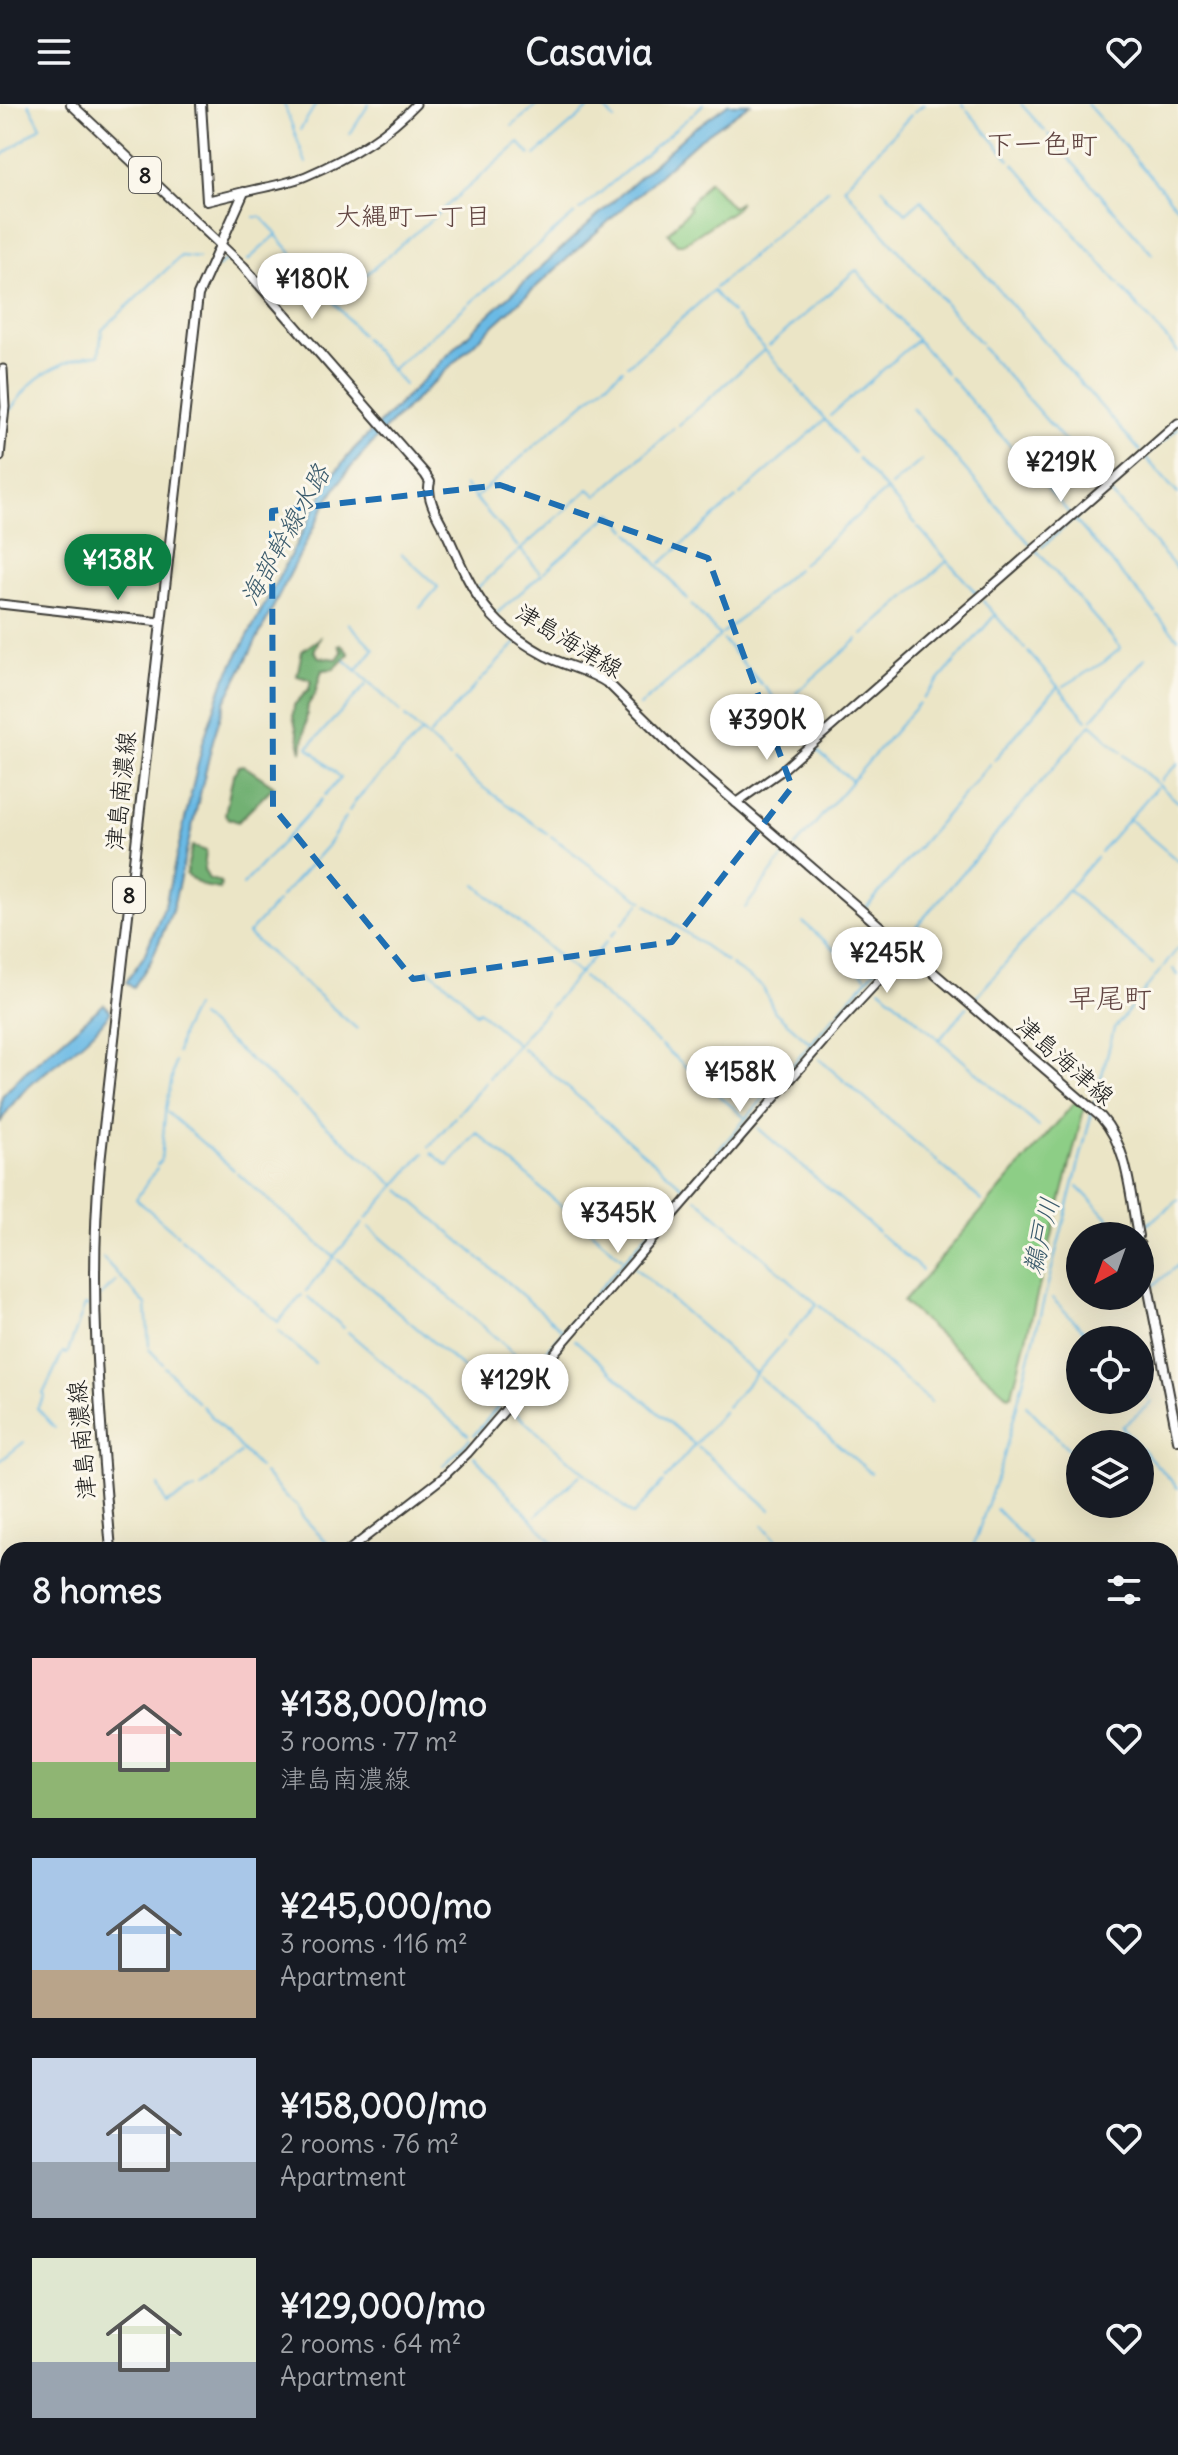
<!DOCTYPE html>
<html lang="en">
<head>
<meta charset="utf-8">
<style>
	body { margin:0; font-family:Delius,"Klee One",sans-serif; background:#242831; color:#f1f3f6; height:100vh; display:flex; flex-direction:column; font-size:30px; white-space:nowrap }
	* { box-sizing:border-box; margin:0 }
	p { font-size:26px; color:#9ea1a6 }
	.icon { flex:none; width:44px; height:44px; fill:none; stroke:currentColor; stroke-width:2; stroke-linecap:round; stroke-linejoin:round }
	.map { position:relative; flex:1; overflow:hidden }
	.details { position:absolute; left:0px; top:1438px; width:1178px; height:914px; display:flex; flex-direction:column; background:#171b24; border-radius:24px 24px 0 0; box-shadow:0 8px 32px #0002 }
	.details>* { flex:none }
	.needle { width:52px; rotate:221deg }
	.buttons { position:absolute; left:1066px; top:1118px; display:grid; gap:16px }
	.buttons a { display:grid; place-items:center; width:88px; height:88px; border-radius:50%; background:#171b24; box-shadow:0 8px 32px #0002; font-size:40px }
	.price { position:absolute; translate:-50% -68px; padding:0 18px; border-radius:28px; background:#fff; color:#222; font-size:26px; line-height:52px; filter:drop-shadow(0 2px 4px #0008) }
	.price::after { content:''; position:absolute; left:50%; top:48px; width:24px; height:18px; margin-left:-12px; background:inherit; clip-path:polygon(0 0,100% 0,50% 100%) }
	.price.selected { background:#0b8043; color:#fff }
	ul { padding:0; list-style:none }
	li { display:flex; align-items:center; gap:24px; height:200px; padding:0 32px }
	li span { display:grid; place-items:center; flex:none; width:224px; height:160px; border-radius:0px; color:#555 }
	li>.icon { margin-inline-start:auto }
	span .icon { width:96px; height:96px; fill:#fffc; stroke-width:1 }
	li b { font-size:34px }
	h2 { display:flex; justify-content:space-between; align-items:center; height:96px; padding:0 32px; font-size:34px }
	header { display:flex; justify-content:space-between; align-items:center; height:104px; padding:0 32px; background:#171b24; font-size:36px; font-weight:800 }
	.map>svg:first-child { display:block }
	.green { fill:#8dce86; stroke:#547551; stroke-width:2 }
	.forest { fill:#72b173; stroke:#476648; stroke-width:2 }
	.water { fill:#6abae5; stroke:#436b80; stroke-width:2 }
	.lines { fill:none; stroke-linecap:round; stroke-linejoin:round }
	.stream { stroke:#6abae5; stroke-width:2 }
	.minor-casing { stroke:#3b3a36; stroke-width:11 }
	.major-casing { stroke:#3b3a36; stroke-width:12 }
	.minor { stroke:#fff; stroke-width:7 }
	.major { stroke:#fff; stroke-width:8 }
	.marked { fill:none; stroke:#1f6fb2; stroke-width:6; stroke-dasharray:16 10; stroke-linejoin:round }
	.labels { text-anchor:middle; stroke-width:6; stroke-linejoin:round; paint-order:stroke }
	.shield { fill:#fbf7ec; stroke:#5f5e5a; stroke-width:2 }
	.shield-label { font-size:22px; font-weight:bold; fill:#1c1c1c }
	.street-label { font-size:24px; fill:#1c1c1c; stroke:#fbf7ec }
	.neighbourhood-label { font-size:26px; fill:#604441; stroke:#fbf7ec }
	.water-label { font-size:26px; font-style:italic; fill:#3b5b6c; stroke:#fbf7ec }
	.quarter-label { font-size:28px; fill:#604441; stroke:#fbf7ec }
</style>
</head>
<body>
<header><svg class="icon" aria-label="menu" viewBox="0 0 24 24"><path d="M4 6h16M4 12h16M4 18h16"/></svg>Casavia<svg class="icon" aria-label="heart" viewBox="0 0 24 24"><path d="M12 20l-8-8c-3-5 5-10 8-4 3-6 11-1 8 4z"/></svg></header>
<div class="map">
<svg width="1178" height="2351" viewBox="0 0 1178 2351">
	<rect width="100%" height="100%" fill="#fbf7ec"/>
	<filter id="ink" filterUnits="userSpaceOnUse"><feTurbulence type="fractalNoise" baseFrequency=".0125" numOctaves="2"/><feDisplacementMap in="SourceGraphic" scale="16" xChannelSelector="R" yChannelSelector="G"/><feConvolveMatrix kernelMatrix="1 2 1 2 8 2 1 2 1" color-interpolation-filters="sRGB"/></filter>
	<filter id="wash" filterUnits="userSpaceOnUse"><feTurbulence type="fractalNoise" baseFrequency=".006" numOctaves="4" result="noise"/><feDisplacementMap in="SourceGraphic" scale="32" xChannelSelector="R" yChannelSelector="G"/><feGaussianBlur stdDeviation="1.8" result="paint"/><feColorMatrix in="noise" values="0 0 0 0 0 0 0 0 0 0 0 0 0 0 0 0 0 1.4 0 .05"/><feComposite in="paint" operator="in"/></filter>
	<g filter="url(#wash)">
		<rect width="100%" height="100%" fill="#ebe5c6"/>
		<path class="green" d="M 709,77 L 732,103 L 740,98 L 734,106 L 683,140 L 677,140 L 668,129 L 690,105 L 688,102 Z
			M 1075,998 L 1084,1005 L 1012,1290 L 1008,1292 L 903,1198 Z"/>
		<path class="forest" d="M 320,534 L 314,547 L 319,553 L 337,555 L 342,548 L 338,541 L 341,540 L 349,550 L 334,565 L 322,566 L 315,590 L 308,601 L 302,648 L 293,612 L 294,601 L 309,585 L 311,576 L 297,572 L 302,547 Z
			M 243,661 L 274,682 L 238,718 L 228,714 L 225,710 L 233,671 L 239,662 Z
			M 192,742 L 206,747 L 204,766 L 209,775 L 221,778 L 220,785 L 203,782 L 186,770 Z"/>
		<path class="water" d="M 728,0 L 750,0 L 696,38 L 484,230 L 384,326 L 345,370 L 325,401 L 225,598 L 213,636 L 172,807 L 151,857 L 133,884 L 126,878 L 144,852 L 165,801 L 203,638 L 223,579 L 332,372 L 354,345 L 481,218 L 688,29 Z
			M 104,900 L 111,907 C 81,951 25,971 0,1019 L 2,992 L 24,969 Z
			M 1178,1957 L 1178,2351 L 763,2351 L 768,2344 L 1170,2344 L 1170,1963 Z"/>
		<g class="lines">
			<path class="stream" d="M 284,0 L 306,59
				M 601,0 L 614,16
				M 962,0 L 965,3
				M 1021,0 L 1045,27
				M 1087,0 L 1135,54
				M 967,6 L 1010,56
				M 914,8 L 924,0
				M 690,13 L 703,0
				M 512,22 L 538,0
				M 300,26 L 316,0
				M 350,30 L 369,0
				M 1048,30 L 1152,150
				M 535,51 L 594,0
				M 0,53 L 41,23 L 29,0
				M 1136,56 L 1178,104
				M 1014,60 L 1119,180
				M 882,84 L 906,109 L 921,96 L 940,119
				M 858,100 L 844,83 L 911,11
				M 860,102 L 920,171
				M 580,106 L 687,15
				M 254,113 L 261,113 L 277,130
				M 942,121 L 1048,242
				M 412,132 L 519,39 L 530,51
				M 766,139 L 829,85
				M 248,156 L 276,131 L 304,163
				M 216,164 L 227,155
				M 306,166 L 334,198 L 410,133
				M 922,173 L 980,239
				M 1121,183 L 1178,248
				M 715,184 L 763,142
				M 334,198 L 361,231
				M 470,199 L 575,110
				M 888,202 L 946,269
				M 735,212 L 794,279
				M 364,234 L 404,281
				M 769,242 L 856,166 L 886,200
				M 982,243 L 1101,378
				M 1050,244 L 1140,347
				M 628,261 L 713,187 L 732,209
				M 391,266 L 467,201
				M 950,273 L 1069,409
				M 796,282 L 854,349
				M 912,304 L 1030,440
				M 10,306 C 17,298 23,288 30,281 C 45,266 79,250 99,251 L 102,226 L 181,152 L 198,154
				M 830,312 L 917,236
				M 679,321 L 764,246
				M 526,349 L 623,265
				M 858,354 L 916,420
				M 1146,354 L 1178,390
				M 464,381 L 495,417
				M 1113,381 L 1178,324
				M 891,382 L 922,356
				M 1109,387 L 1178,466
				M 599,390 L 674,324
				M 740,391 L 825,316
				M 475,394 L 524,351
				M 1074,415 L 1156,509
				M 497,419 L 518,443
				M 918,423 L 976,489
				M 630,429 L 688,496
				M 1042,443 L 1107,386
				M 521,446 L 540,468
				M 1037,447 L 1121,544 L 1104,558 L 1064,582
				M 402,450 L 438,483 L 420,504
				M 661,459 L 736,394
				M 801,461 L 887,386
				M 544,468 L 612,409 L 627,426
				M 476,485 L 589,385 L 597,392
				M 983,497 L 1025,545
				M 497,509 L 542,470
				M 1158,512 L 1178,534
				M 348,519 L 374,545 L 356,567
				M 722,530 L 797,465
				M 863,531 L 946,458
				M 723,536 L 761,580
				M 1028,548 L 1087,616
				M 345,556 L 401,608
				M 479,578 L 516,539
				M 764,582 L 810,635
				M 796,589 L 858,535
				M 923,595 L 995,511
				M 640,602 L 720,532 L 691,500
				M 405,613 L 450,654
				M 1092,615 L 1146,553
				M 1091,620 L 1122,648
				M 430,631 L 476,581
				M 814,644 L 851,676
				M 1125,651 L 1178,698
				M 994,656 L 1058,582
				M 454,658 L 474,677 L 548,730
				M 1161,677 L 1178,659
				M 325,691 L 341,674 L 308,643 L 366,581
				M 349,707 L 356,696 L 422,628
				M 1130,716 L 1178,757
				M 551,732 L 591,762
				M 795,743 L 919,599
				M 1100,748 L 1156,684
				M 593,764 L 643,797
				M 243,781 L 322,695
				M 476,781 L 579,870
				M 1069,787 L 1153,860
				M 280,794 L 327,742 L 346,713
				M 277,798 L 248,830 L 357,925
				M 647,801 L 727,858
				M 745,804 L 786,749
				M 866,804 L 990,660
				M 803,818 L 865,872
				M 622,820 L 640,799
				M 611,832 L 617,826
				M 903,838 L 1091,620
				M 731,861 L 762,882 L 775,908 L 809,938
				M 427,864 L 458,889 L 476,910 L 479,907 L 518,941
				M 1173,865 L 1178,871
				M 583,873 L 658,939
				M 880,884 L 1039,1023
				M 973,897 L 1096,753
				M 550,903 L 607,837
				M 839,907 L 896,842
				M 200,913 L 296,995
				M 940,935 L 967,903
				M 661,941 L 744,1013
				M 522,944 L 597,1009
				M 177,949 L 182,927 L 194,903
				M 819,955 L 938,1058
				M 489,974 L 546,907
				M 778,978 L 836,910
				M 299,998 L 396,1082
				M 1094,1001 L 1114,925 L 1178,844
				M 168,1009 L 234,1066
				M 458,1010 L 486,978
				M 599,1011 L 683,1083
				M 758,1024 L 878,1128
				M 429,1043 L 455,1013
				M 717,1048 L 775,981
				M 432,1049 L 448,1062 L 477,1029 L 536,1079
				M 940,1060 L 982,1097
				M 157,1061 L 161,1057 L 165,1010 L 175,958
				M 157,1064 L 136,1095 L 178,1131
				M 237,1069 L 335,1154
				M 538,1082 L 622,1154
				M 1078,1083 L 1126,1132
				M 400,1086 L 475,1150
				M 696,1094 L 817,1200 L 788,1233
				M 366,1115 L 424,1049
				M 656,1119 L 714,1052
				M 369,1123 L 531,1264 L 474,1331
				M 1142,1125 L 1178,1096
				M 880,1130 L 922,1166
				M 181,1134 L 278,1218 L 302,1191
				M 334,1152 L 363,1119
				M 477,1152 L 561,1225
				M 103,1154 L 146,1201 L 149,1241
				M 338,1156 L 499,1295
				M 635,1164 L 756,1270
				M 1153,1182 L 1178,1161
				M 306,1187 L 333,1155
				M 595,1190 L 653,1123
				M 100,1192 L 117,1177
				M 308,1193 L 344,1224
				M 1052,1194 L 1090,1233
				M 820,1202 L 931,1298
				M 278,1227 L 315,1259
				M 348,1228 L 468,1331
				M 575,1236 L 695,1341
				M 149,1245 L 163,1260
				M 534,1261 L 592,1193
				M 165,1263 L 198,1299
				M 759,1273 L 871,1369
				M 1140,1286 L 1148,1294
				M 1026,1301 L 1080,1357
				M 202,1302 L 259,1364
				M 727,1303 L 785,1237
				M 513,1307 L 633,1411 L 663,1378
				M 55,1324 L 37,1304 L 45,1292 L 43,1290 L 63,1248 L 67,1250 L 69,1245 L 85,1201 L 88,1202
				M 1117,1340 L 1126,1329
				M 1137,1340 L 1122,1323 L 1152,1298
				M 698,1343 L 771,1406
				M 1140,1343 L 1178,1384
				M 474,1352 L 512,1394
				M 0,1357 L 24,1338
				M 443,1362 L 470,1335
				M 264,1369 L 286,1394 L 297,1401 L 302,1412 L 331,1443
				M 665,1375 L 724,1307
				M 158,1381 L 166,1400 L 195,1385
				M 201,1384 L 240,1349
				M 514,1396 L 560,1446
				M 996,1405 L 1030,1440 L 1026,1446
				M 536,1412 L 580,1371
				M 763,1421 L 785,1446
				M 972,1446 L 1004,1352 L 1092,1008
				M 0,1512 L 8,1512
				M 0,1517 L 8,1516
				M 1170,1621 L 1178,1630
				M 0,1682 L 8,1682
				M 1170,1721 L 1178,1711
				M 1170,1764 L 1178,1773
				M 0,1833 L 8,1830
				M 1170,1838 L 1178,1832
				M 0,1978 L 8,1977
				M 0,2057 L 8,2057
				M 0,2061 L 8,2060
				M 0,2245 L 8,2237
				M 0,2315 L 8,2323
				M 27,2344 L 34,2351
				M 264,2344 L 271,2351
				M 373,2344 L 380,2351
				M 503,2344 L 510,2351
				M 335,2351 L 336,2344
				M 559,2351 L 566,2344
				M 562,2351 L 568,2344"/>
		</g>
	</g>
	<g filter="url(#ink)">
		<g class="lines">
			<defs>
				<path id="minor" d="M 244,88 C 264,83 287,80 306,72 C 346,55 386,32 416,0
					M 0,353 L 5,303 L 3,265
					M 0,500 L 160,518
					M 736,699 L 780,668 L 1178,319
					M 349,1446 L 441,1375 L 468,1349 L 843,915 L 907,846
					M 1170,1519 L 1178,1513
					M 289,2351 L 302,2344"/>
				<path id="major" d="M 71,0 L 243,162 L 425,370 L 430,378 C 425,394 440,416 447,430 C 474,490 485,519 546,552 C 567,563 590,566 609,580 L 681,651 L 1101,1013 C 1129,1044 1130,1093 1138,1132
					M 201,0 L 207,97 L 244,88
					M 1140,1141 L 1178,1336
					M 111,1446 C 100,1316 88,1189 100,1059 L 198,191 L 244,88
					M 61,2351 L 65,2344"/>
			</defs>
			<use href="#minor" class="minor-casing"/>
			<use href="#major" class="major-casing"/>
			<use href="#minor" class="minor"/>
			<use href="#major" class="major"/>
		</g>
	</g>
	<path class="marked" d="M 500,381 L 708,454 L 792,683 L 672,838 L 413,875 L 273,703 L 272,407 Z"/>
	<g class="labels">
		<g class="shield">
			<rect x="129" y="53" width="32" height="36" rx="6"/>
			<rect x="113" y="773" width="32" height="36" rx="6"/>
		</g>
		<g class="shield-label">
			<text x="145" y="79">8</text>
			<text x="129" y="799">8</text>
		</g>
		<g class="street-label">
			<text transform="translate(569 537) rotate(31)" y="8">津島海津線</text>
			<text transform="translate(121 687) rotate(-84)" y="8">津島南濃線</text>
			<text transform="translate(1065 957) rotate(41)" y="8">津島海津線</text>
			<text transform="translate(82 1336) rotate(-95)" y="8">津島南濃線</text>
		</g>
		<g class="neighbourhood-label">
			<text x="413" y="121">大縄町一丁目</text>
		</g>
		<g class="water-label">
			<text transform="translate(285 431) rotate(-61)" y="9">海部幹線水路</text>
			<text transform="translate(1041 1132) rotate(-76)" y="9">鵜戸川</text>
		</g>
		<g class="quarter-label">
			<text x="1042" y="50">下一色町</text>
			<text x="1110" y="904">早尾町</text>
		</g>
	</g>
</svg>
<div class="buttons">
<a><svg class="needle" viewBox="-14 -14 28 28"><path d="M0-13l5 13h-10z" fill="#e53935"/><path d="M0 13l5-13h-10z" fill="#9ea1a6"/></svg></a>
<a><svg class="icon" aria-label="locate" viewBox="0 0 24 24"><circle cx="12" cy="12" r="6"/><path d="M12 2v4M12 18v4M2 12h4M18 12h4"/></svg></a>
<a><svg class="icon" aria-label="layers" viewBox="0 0 24 24"><path d="M12 4l9 5-9 5-9-5zM3 14l9 5 9-5"/></svg></a>
</div>
<b class="price" style="left:312px;top:217px">¥180K</b>
<b class="price" style="left:1061px;top:400px">¥219K</b>
<b class="price selected" style="left:118px;top:498px">¥138K</b>
<b class="price" style="left:767px;top:658px">¥390K</b>
<b class="price" style="left:887px;top:891px">¥245K</b>
<b class="price" style="left:740px;top:1010px">¥158K</b>
<b class="price" style="left:618px;top:1151px">¥345K</b>
<b class="price" style="left:515px;top:1318px">¥129K</b>
<section class="details">
<h2>8 homes<svg class="icon" aria-label="filters" viewBox="0 0 24 24"><path d="M4 7h16M4 17h16"/><circle cx="9" cy="7" r="2"/><circle cx="15" cy="17" r="2"/></svg></h2>
<ul>
<li><span style="background:linear-gradient(#f6c9c9 65%,#8fb573 0)"><svg class="icon" aria-label="home" viewBox="0 0 24 24"><path d="M3 11l9-7 9 7M6 9v11h12V9"/></svg></span><div><b>¥138,000/mo</b><p>3 rooms · 77 m²</p><p>津島南濃線</p></div><svg class="icon" aria-label="heart" viewBox="0 0 24 24"><path d="M12 20l-8-8c-3-5 5-10 8-4 3-6 11-1 8 4z"/></svg></li>
<li><span style="background:linear-gradient(#a9c7e8 70%,#b9a48a 0)"><svg class="icon" aria-label="home" viewBox="0 0 24 24"><path d="M3 11l9-7 9 7M6 9v11h12V9"/></svg></span><div><b>¥245,000/mo</b><p>3 rooms · 116 m²</p><p>Apartment</p></div><svg class="icon" aria-label="heart" viewBox="0 0 24 24"><path d="M12 20l-8-8c-3-5 5-10 8-4 3-6 11-1 8 4z"/></svg></li>
<li><span style="background:linear-gradient(#c9d6e8 65%,#9aa5b1 0)"><svg class="icon" aria-label="home" viewBox="0 0 24 24"><path d="M3 11l9-7 9 7M6 9v11h12V9"/></svg></span><div><b>¥158,000/mo</b><p>2 rooms · 76 m²</p><p>Apartment</p></div><svg class="icon" aria-label="heart" viewBox="0 0 24 24"><path d="M12 20l-8-8c-3-5 5-10 8-4 3-6 11-1 8 4z"/></svg></li>
<li><span style="background:linear-gradient(#dfe7d0 65%,#9aa5b1 0)"><svg class="icon" aria-label="home" viewBox="0 0 24 24"><path d="M3 11l9-7 9 7M6 9v11h12V9"/></svg></span><div><b>¥129,000/mo</b><p>2 rooms · 64 m²</p><p>Apartment</p></div><svg class="icon" aria-label="heart" viewBox="0 0 24 24"><path d="M12 20l-8-8c-3-5 5-10 8-4 3-6 11-1 8 4z"/></svg></li>
</ul>
</section>
</div>
</body>
</html>
